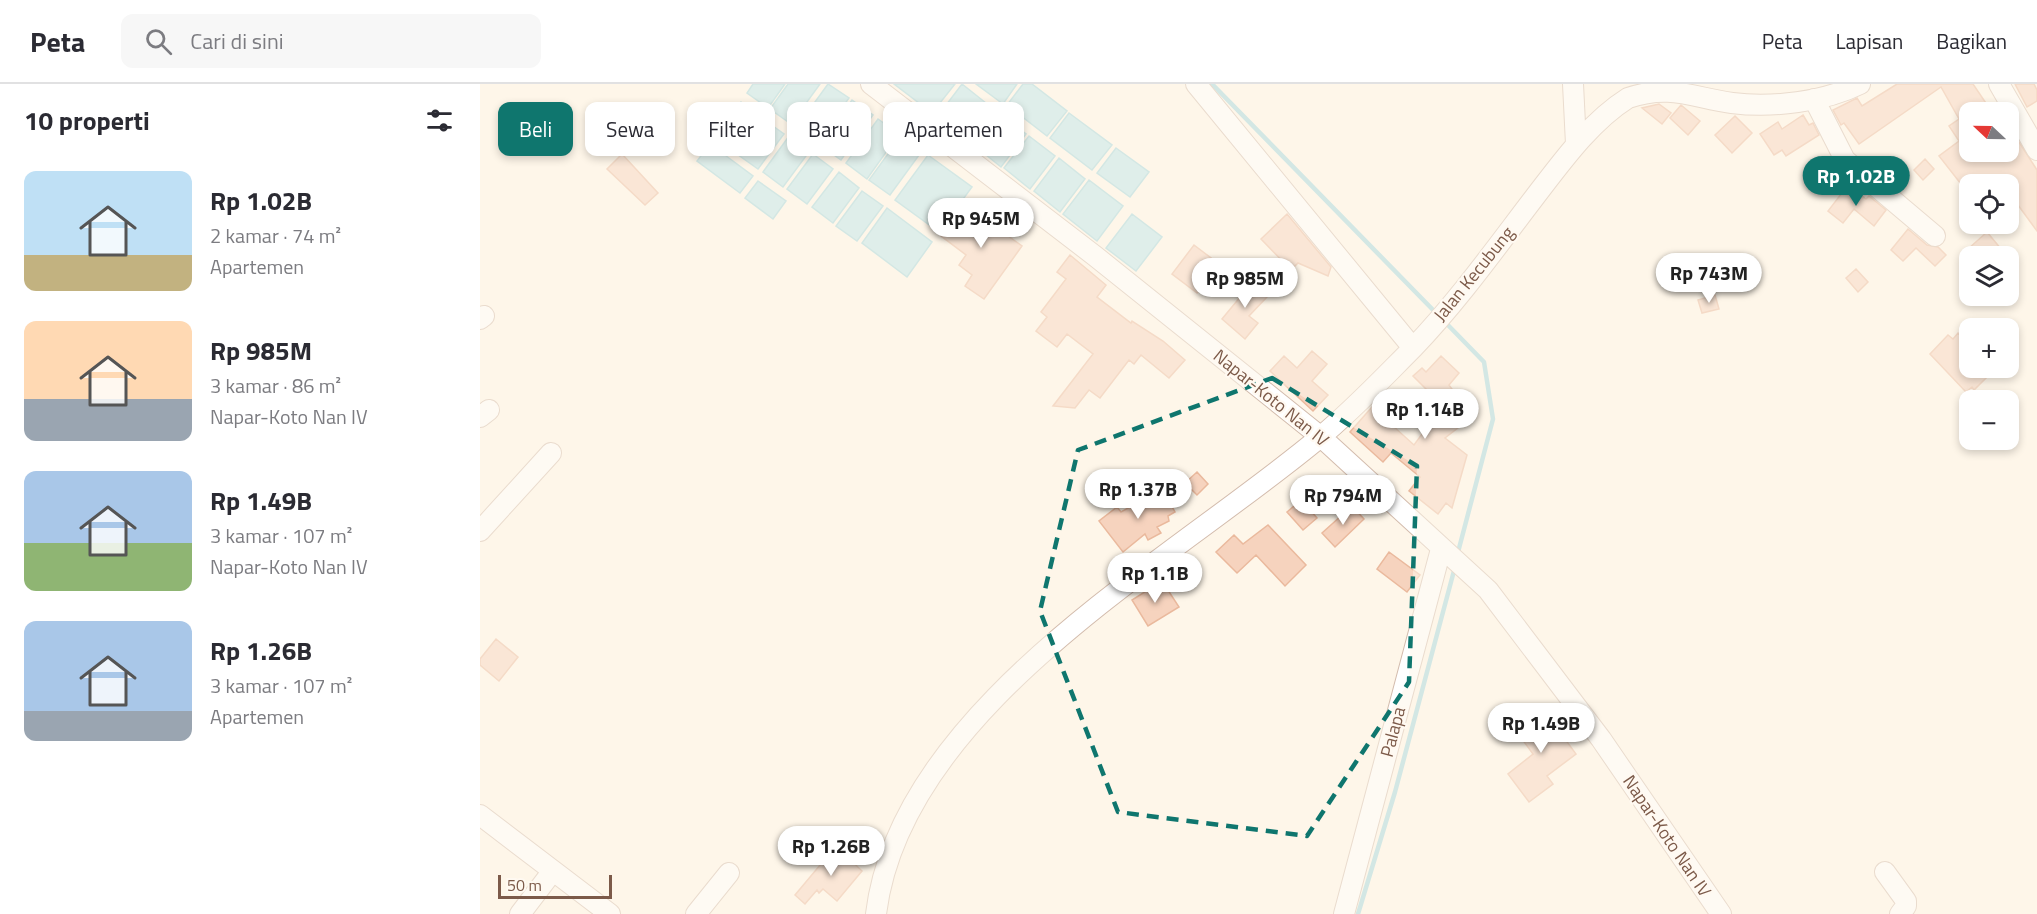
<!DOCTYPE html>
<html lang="id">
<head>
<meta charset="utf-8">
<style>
	body { margin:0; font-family:"Titillium Web",sans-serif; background:#f7f7f7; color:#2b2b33; height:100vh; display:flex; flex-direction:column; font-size:22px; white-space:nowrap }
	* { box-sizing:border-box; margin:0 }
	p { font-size:20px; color:#7c7c81 }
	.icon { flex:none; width:33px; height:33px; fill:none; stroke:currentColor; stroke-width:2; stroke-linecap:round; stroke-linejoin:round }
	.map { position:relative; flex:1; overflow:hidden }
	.sheet { display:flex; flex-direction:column; background:#fff; width:480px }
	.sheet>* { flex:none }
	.banner { position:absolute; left:18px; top:18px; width:570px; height:54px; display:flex; gap:12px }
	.needle { width:39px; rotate:292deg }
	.tools { position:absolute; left:1479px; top:18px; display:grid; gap:12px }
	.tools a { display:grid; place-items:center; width:60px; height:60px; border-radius:12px; background:#fff; box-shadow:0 3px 9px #0003; font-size:30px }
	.scale { position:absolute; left:18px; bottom:15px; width:114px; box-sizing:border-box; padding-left:6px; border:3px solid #7c5a49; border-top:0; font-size:16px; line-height:21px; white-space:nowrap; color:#7c5a49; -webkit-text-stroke:4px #fff9f1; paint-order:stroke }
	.price { position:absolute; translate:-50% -51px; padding:0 14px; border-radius:21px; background:#fff; color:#222; font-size:20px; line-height:39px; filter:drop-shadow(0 2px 3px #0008) }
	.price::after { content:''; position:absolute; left:50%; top:36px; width:18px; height:14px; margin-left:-9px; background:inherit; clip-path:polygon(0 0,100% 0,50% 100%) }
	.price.on { background:#0f766e; color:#fff }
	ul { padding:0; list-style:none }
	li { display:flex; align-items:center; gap:18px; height:150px; padding:0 24px }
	li span { display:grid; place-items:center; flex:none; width:168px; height:120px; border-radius:12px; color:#555 }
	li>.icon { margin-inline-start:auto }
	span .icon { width:72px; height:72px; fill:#fffc; stroke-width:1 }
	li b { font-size:26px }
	h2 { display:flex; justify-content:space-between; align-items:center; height:72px; padding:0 24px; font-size:26px }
	.tag { padding:0 21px; border-radius:12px; background:#fff; box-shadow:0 3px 9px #0003; font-size:21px; line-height:54px }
	.tag.on { background:#0f766e; color:#fff }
	header { display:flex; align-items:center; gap:36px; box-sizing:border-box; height:84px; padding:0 30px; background:#fff; border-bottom:2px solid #e1e1e2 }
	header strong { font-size:28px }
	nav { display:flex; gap:33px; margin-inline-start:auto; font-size:21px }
	.search { width:420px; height:54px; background:#f7f7f7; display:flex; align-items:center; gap:15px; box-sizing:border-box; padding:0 21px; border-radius:12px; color:#7c7c81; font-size:22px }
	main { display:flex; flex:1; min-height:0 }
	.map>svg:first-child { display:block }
	.water { fill:#bbe5ea; stroke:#a0d5dd; stroke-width:1.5 }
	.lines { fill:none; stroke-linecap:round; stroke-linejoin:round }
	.stream { stroke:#a0d5dd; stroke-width:4.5 }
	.building { fill:#f6d3be; stroke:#eab99d; stroke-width:1.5 }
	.minor-casing { stroke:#d3bcad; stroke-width:22 }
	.minor { stroke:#fff; stroke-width:20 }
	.marked { fill:none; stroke:#0f766e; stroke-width:4.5; stroke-dasharray:12 8; stroke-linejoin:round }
	.labels { text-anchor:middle; stroke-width:4.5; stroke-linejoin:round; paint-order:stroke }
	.street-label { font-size:18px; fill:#7c5a49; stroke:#fff9f1 }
</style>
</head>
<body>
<header>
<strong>Peta</strong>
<div class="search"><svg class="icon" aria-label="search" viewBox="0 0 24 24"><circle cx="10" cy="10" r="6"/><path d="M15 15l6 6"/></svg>Cari di sini</div>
<nav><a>Peta</a><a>Lapisan</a><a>Bagikan</a></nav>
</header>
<main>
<section class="sheet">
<h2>10 properti<svg class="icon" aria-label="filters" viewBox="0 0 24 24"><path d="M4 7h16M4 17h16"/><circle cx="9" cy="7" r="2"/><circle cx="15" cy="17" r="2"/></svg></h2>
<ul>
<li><span style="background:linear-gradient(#bfe0f5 70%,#c2b280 0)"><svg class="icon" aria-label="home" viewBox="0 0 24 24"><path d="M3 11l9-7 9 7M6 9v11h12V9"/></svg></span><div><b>Rp 1.02B</b><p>2 kamar · 74 m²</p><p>Apartemen</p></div></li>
<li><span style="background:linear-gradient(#ffd9b3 65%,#9aa5b1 0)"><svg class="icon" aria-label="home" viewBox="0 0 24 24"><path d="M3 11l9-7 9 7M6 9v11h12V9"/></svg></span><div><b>Rp 985M</b><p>3 kamar · 86 m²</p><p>Napar-Koto Nan IV</p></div></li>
<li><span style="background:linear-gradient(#a9c7e8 60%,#8fb573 0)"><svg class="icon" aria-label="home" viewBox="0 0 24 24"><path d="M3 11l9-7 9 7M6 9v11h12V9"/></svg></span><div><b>Rp 1.49B</b><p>3 kamar · 107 m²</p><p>Napar-Koto Nan IV</p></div></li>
<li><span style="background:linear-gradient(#a9c7e8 75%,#9aa5b1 0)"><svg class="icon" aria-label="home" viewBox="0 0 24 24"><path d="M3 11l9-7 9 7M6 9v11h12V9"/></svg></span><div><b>Rp 1.26B</b><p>3 kamar · 107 m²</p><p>Apartemen</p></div></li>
</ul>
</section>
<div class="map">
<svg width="1557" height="830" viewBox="0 0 1557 830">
	<rect width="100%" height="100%" fill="#fef6e9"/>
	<path class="water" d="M 273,0 L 305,0 L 288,24 L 267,9 Z
		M 308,0 L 340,0 L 311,40 L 290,25 Z
		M 348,0 L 369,14 L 337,59 L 316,44 Z
		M 414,0 L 475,0 L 452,29 Z
		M 482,0 L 516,27 L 491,59 L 457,33 Z
		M 496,0 L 537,0 L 523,20 Z
		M 543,0 L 552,0 L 587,27 L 567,52 L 527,21 Z
		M 372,16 L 393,31 L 361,76 L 340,61 Z
		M 261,18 L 281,33 L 255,69 L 235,53 Z
		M 589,29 L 632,61 L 612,86 L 570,54 Z
		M 520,30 L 546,50 L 521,83 L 495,62 Z
		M 283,35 L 304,50 L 278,85 L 257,70 Z
		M 398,35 L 419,50 L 387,95 L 366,79 Z
		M 309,52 L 329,68 L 303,103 L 283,88 Z
		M 421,52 L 442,67 L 410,111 L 389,96 Z
		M 549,52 L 575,72 L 550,105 L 524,84 Z
		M 230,60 L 273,92 L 260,109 L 217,77 Z
		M 636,64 L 669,88 L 650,113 L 617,89 Z
		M 333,70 L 353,85 L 327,120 L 307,105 Z
		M 448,71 L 492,103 L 459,148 L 415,116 Z
		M 579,74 L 605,95 L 580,128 L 554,107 Z
		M 359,88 L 379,104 L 353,139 L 332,123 Z
		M 609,96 L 643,122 L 617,157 L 583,130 Z
		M 278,97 L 306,117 L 293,135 L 265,114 Z
		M 382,107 L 403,122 L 377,157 L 356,142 Z
		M 407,124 L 452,158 L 427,193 L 382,159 Z
		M 652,130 L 682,153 L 656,187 L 626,164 Z"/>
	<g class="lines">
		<path class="stream" d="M 732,0 L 957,230
			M 965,238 L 1004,278 L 1013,335 L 977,472
			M 878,830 L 915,708 L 975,483"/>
	</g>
	<path class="building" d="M 1417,0 L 1493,0 L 1512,28 L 1490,28 L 1490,68 L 1528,68 L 1528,41 L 1557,86 L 1557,147 L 1538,121 L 1528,128 L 1528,100 L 1481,100 L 1459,72 L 1479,57 L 1469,42 L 1479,35 L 1461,3 L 1379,60 L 1364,39 L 1361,41 L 1353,26 L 1377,14 L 1382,22 Z
		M 1535,0 L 1554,0 L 1557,6 L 1557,17 L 1547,23 Z
		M 1179,20 L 1191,29 L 1182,40 L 1162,24 Z
		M 1201,21 L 1220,37 L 1208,51 L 1190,34 Z
		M 1323,31 L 1329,41 L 1333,39 L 1339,51 L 1306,72 L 1302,66 L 1294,71 L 1280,50 L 1298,38 L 1302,45 Z
		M 1255,32 L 1272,49 L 1252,69 L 1235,51 Z
		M 142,70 L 178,109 L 165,121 L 127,85 Z
		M 1445,75 L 1454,85 L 1443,96 L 1434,86 Z
		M 1357,85 L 1369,95 L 1360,104 L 1349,94 Z
		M 1368,101 L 1386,115 L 1389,112 L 1406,126 L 1394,142 L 1374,125 L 1363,139 L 1348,127 Z
		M 487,118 L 504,131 L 502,133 L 542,162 L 504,215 L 485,202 L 492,191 L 479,181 L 486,171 L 461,152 Z
		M 807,130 L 851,183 L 848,192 L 818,179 L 811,186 L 781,155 Z
		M 1428,145 L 1447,161 L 1458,163 L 1466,171 L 1455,182 L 1436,164 L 1423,177 L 1411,166 Z
		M 1507,148 L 1521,165 L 1512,172 L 1494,172 L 1488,165 Z
		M 714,161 L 739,180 L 717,209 L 692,190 Z
		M 590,171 L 626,201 L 617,213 L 651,239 L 652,237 L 683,257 L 705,276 L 689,294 L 661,271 L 654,280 L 649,276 L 620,314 L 609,306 L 595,324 L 573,322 L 613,270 L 587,250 L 577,263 L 556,247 L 567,233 L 561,228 L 586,195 L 577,188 Z
		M 1376,185 L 1388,198 L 1378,208 L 1366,194 Z
		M 769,195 L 787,213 L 769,232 L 778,239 L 765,255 L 742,235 L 761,212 L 756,207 Z
		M 1235,211 L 1239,225 L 1222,229 L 1218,216 Z
		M 1478,249 L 1490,261 L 1490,266 L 1483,273 L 1490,279 L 1490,284 L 1494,284 L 1506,294 L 1494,306 L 1492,303 L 1486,308 L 1450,270 L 1468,251 L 1473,255 Z
		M 832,267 L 847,280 L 832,297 L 848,311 L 833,327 L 790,287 L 804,272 L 817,284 Z
		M 961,272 L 979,289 L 969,301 L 992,333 L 965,354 L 987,371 L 972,424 L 966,419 L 958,430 L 929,407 L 940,393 L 911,369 L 903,378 L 870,348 L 892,323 L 934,361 L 951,338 L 945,328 L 959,318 L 933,292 L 942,284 L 946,288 Z
		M 717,388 L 728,400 L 717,411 L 705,399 Z
		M 682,405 L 695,428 L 688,432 L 689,437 L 677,443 L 681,449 L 668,456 L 665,450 L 643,468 L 619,437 L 637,423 L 641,428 Z
		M 821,416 L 837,434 L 823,446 L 807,428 Z
		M 872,422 L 884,435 L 855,463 L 842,449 Z
		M 788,441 L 826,481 L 805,502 L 776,471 L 757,489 L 736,468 L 754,451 L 763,460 Z
		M 909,468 L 940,491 L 927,508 L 897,485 Z
		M 682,497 L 699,523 L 668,542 L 652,516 Z
		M 16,555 L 38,573 L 19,597 L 0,581 L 0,575 Z
		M 1067,623 L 1085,648 L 1082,651 L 1096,670 L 1067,692 L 1073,700 L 1049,718 L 1028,690 L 1053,670 L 1036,647 Z
		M 356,762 L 382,787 L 357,817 L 343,805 L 339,809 L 337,806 L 325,820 L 315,811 Z"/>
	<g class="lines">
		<defs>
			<path id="minor" d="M 391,0 L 615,172 L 841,353 L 1008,506 L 1121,655 L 1241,830
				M 716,0 L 933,264
				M 1093,0 L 1096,60
				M 1519,0 L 1557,66
				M 1334,15 L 1365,76 L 1455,152
				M 0,235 L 4,232
				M 0,333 L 9,326
				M 0,447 L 71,369
				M 0,731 L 130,830
				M 1405,788 L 1426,817 L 1426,822 L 1420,830
				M 40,830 L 72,788
				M 216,830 L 249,789
				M 396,830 C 421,623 692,477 839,354 C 872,327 903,294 933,264 C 978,217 1015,165 1054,114 C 1081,79 1110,38 1148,14 C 1190,0 1211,13 1252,19 C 1292,24 1344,18 1380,0
				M 864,830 L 961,465"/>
		</defs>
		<use href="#minor" class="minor-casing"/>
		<use href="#minor" class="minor"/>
	</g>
	<path d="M0 0H1557V830H0ZM 792,294 L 937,382 L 929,598 L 827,752 L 638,728 L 560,527 L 598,366 Z" fill="#fef6e9" fill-opacity=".55" fill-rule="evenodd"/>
	<path class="marked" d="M 792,294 L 937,382 L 929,598 L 827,752 L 638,728 L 560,527 L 598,366 Z"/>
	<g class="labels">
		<g class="street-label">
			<text transform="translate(994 190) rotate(-51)" y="6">Jalan Kecubung</text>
			<text transform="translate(791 314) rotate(39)" y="6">Napar-Koto Nan IV</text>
			<text transform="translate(913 648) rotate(-75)" y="6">Palapa</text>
			<text transform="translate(1187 752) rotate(56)" y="6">Napar-Koto Nan IV</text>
		</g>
	</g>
</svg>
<div class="tools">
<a><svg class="needle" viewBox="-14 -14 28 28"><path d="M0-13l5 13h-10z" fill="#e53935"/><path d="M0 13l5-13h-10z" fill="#7c7c81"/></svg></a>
<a><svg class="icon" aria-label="locate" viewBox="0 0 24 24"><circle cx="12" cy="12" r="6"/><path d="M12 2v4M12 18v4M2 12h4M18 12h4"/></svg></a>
<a><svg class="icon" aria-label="layers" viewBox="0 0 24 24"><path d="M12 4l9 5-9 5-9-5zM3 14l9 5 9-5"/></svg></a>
<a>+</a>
<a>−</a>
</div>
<div class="scale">50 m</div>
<b class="price on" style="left:1376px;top:123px">Rp 1.02B</b>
<b class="price" style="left:501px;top:165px">Rp 945M</b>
<b class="price" style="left:1229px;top:220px">Rp 743M</b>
<b class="price" style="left:765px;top:225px">Rp 985M</b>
<b class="price" style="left:945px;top:356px">Rp 1.14B</b>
<b class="price" style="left:658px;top:436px">Rp 1.37B</b>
<b class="price" style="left:863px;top:442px">Rp 794M</b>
<b class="price" style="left:675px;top:520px">Rp 1.1B</b>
<b class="price" style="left:1061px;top:670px">Rp 1.49B</b>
<b class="price" style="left:351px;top:793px">Rp 1.26B</b>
<div class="banner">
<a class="tag on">Beli</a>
<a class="tag">Sewa</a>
<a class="tag">Filter</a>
<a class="tag">Baru</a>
<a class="tag">Apartemen</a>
</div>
</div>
</main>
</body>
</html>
